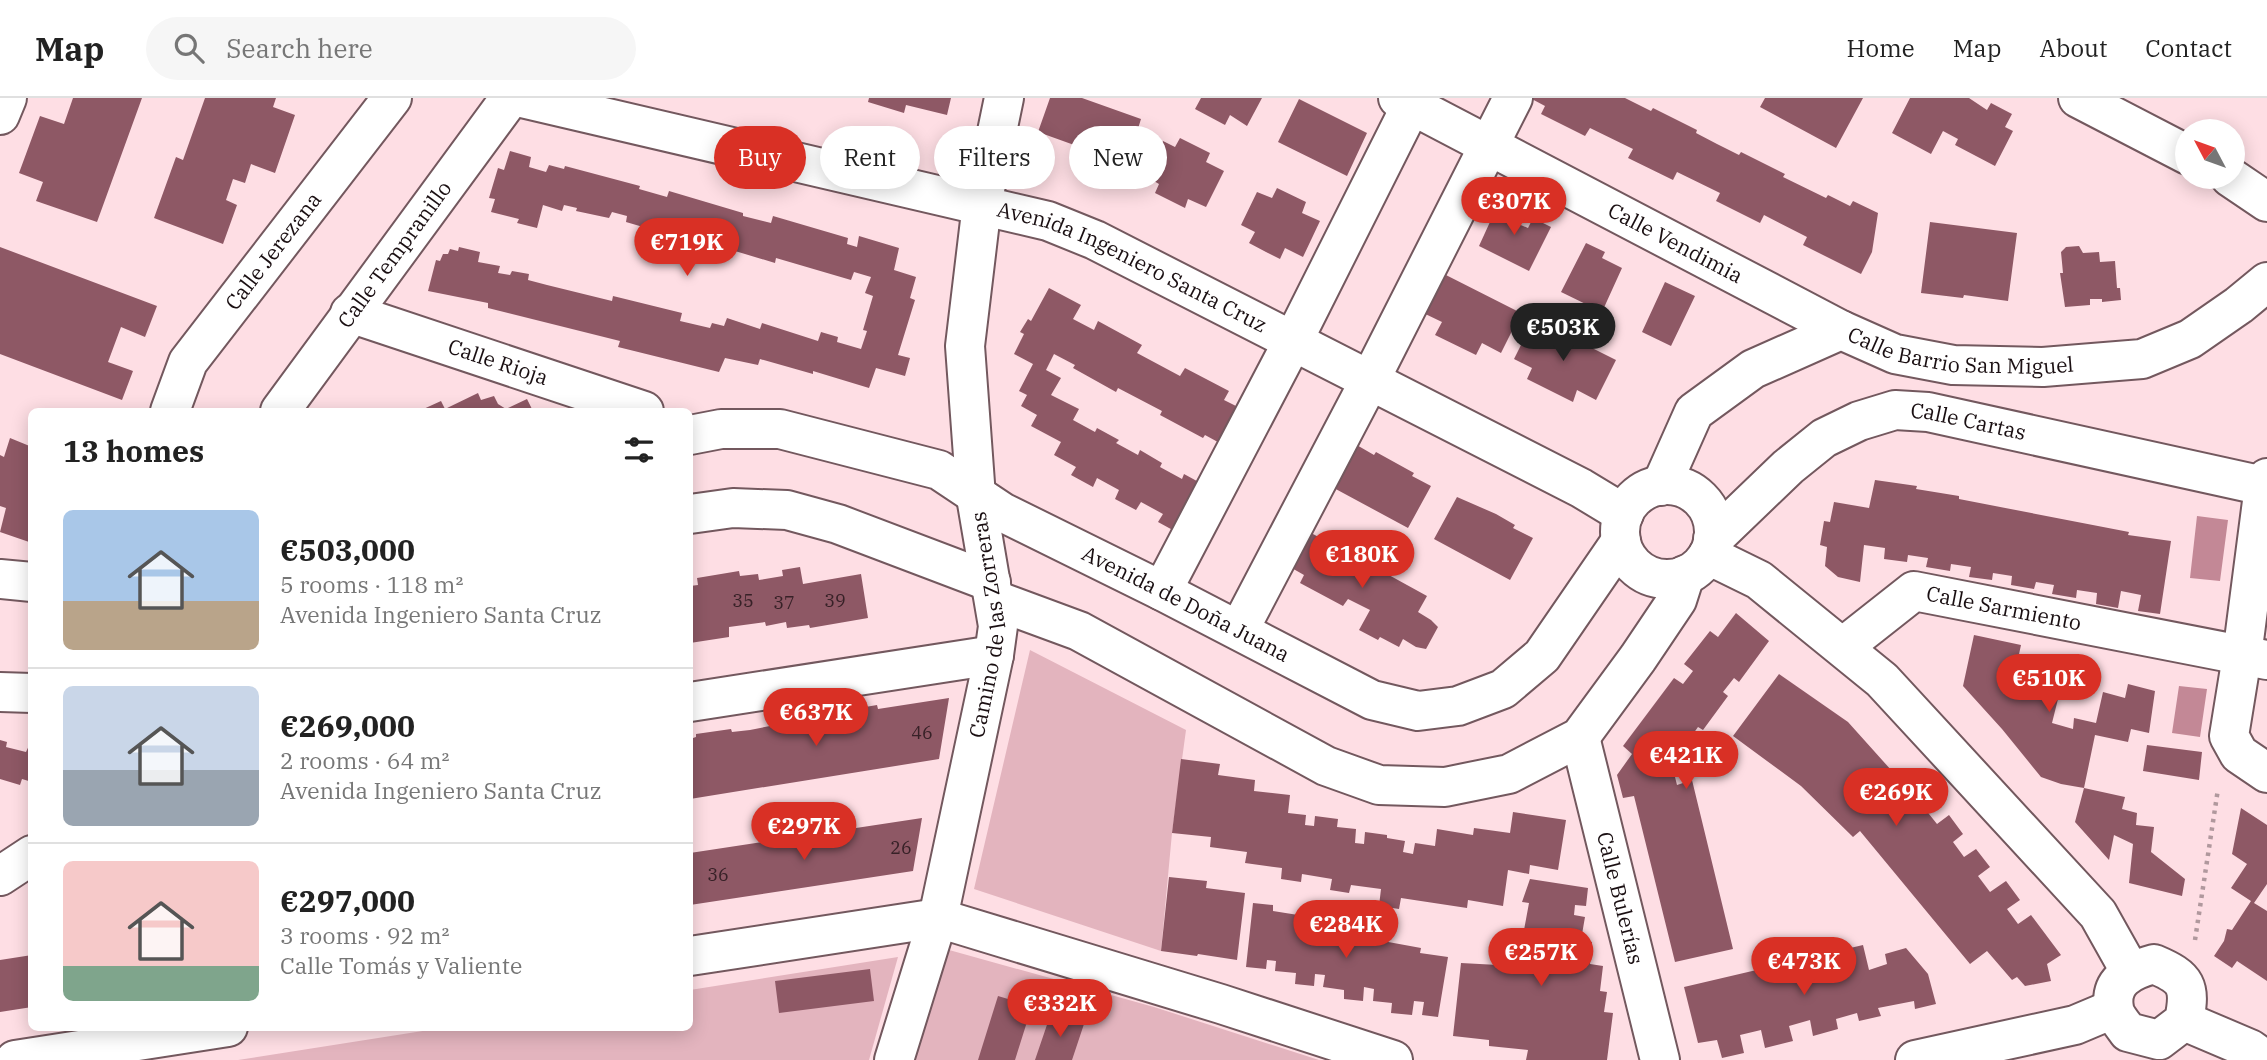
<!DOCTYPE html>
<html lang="en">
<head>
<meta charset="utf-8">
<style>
	body { margin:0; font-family:"IBM Plex Serif",serif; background:#f6f6f6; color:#222; height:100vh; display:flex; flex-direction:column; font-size:26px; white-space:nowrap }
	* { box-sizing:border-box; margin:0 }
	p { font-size:23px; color:#767676 }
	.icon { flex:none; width:38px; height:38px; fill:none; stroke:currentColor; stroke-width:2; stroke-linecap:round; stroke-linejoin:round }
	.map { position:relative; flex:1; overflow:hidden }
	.sheet { position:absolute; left:28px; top:310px; width:665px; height:623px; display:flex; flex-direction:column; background:#fff; border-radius:10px; box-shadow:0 4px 18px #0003 }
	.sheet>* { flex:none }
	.hud { position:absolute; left:714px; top:28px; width:665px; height:63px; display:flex; gap:14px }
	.needle { width:46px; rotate:311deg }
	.buttons { position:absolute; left:2175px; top:21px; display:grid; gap:14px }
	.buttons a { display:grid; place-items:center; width:70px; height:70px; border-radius:50%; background:#fff; box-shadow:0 4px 18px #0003; font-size:35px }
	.price { position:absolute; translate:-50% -60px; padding:0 16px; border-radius:24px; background:#d93025; color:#fff; font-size:23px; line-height:46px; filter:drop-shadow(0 2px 4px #0008) }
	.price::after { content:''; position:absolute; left:50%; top:42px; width:21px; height:16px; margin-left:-10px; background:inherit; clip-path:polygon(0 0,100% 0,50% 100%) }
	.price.current { background:#222; color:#fff }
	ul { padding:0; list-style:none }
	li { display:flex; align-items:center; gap:21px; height:175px; padding:0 35px }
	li+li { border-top:2px solid #e0e0e0 }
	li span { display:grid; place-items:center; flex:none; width:196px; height:140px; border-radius:10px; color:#555 }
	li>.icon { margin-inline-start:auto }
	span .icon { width:84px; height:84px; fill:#fffc; stroke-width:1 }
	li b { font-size:30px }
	h2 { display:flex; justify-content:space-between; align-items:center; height:84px; padding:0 35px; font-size:30px }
	.tag { padding:0 24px; border-radius:32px; background:#fff; box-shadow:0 4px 18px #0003; font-size:24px; line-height:63px }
	.tag.current { background:#d93025; color:#fff }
	header { display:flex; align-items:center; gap:42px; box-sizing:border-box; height:98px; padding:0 35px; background:#fff; border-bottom:2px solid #e0e0e0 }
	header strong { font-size:33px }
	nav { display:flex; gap:38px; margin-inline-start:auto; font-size:24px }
	.search { width:490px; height:63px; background:#f6f6f6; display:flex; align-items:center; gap:18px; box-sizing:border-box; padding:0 24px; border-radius:38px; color:#767676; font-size:26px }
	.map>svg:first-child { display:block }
	.green { fill:#e3b4be }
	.water { fill:#c38896 }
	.building { fill:#8e5865 }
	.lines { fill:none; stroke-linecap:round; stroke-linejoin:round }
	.minor-casing { stroke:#73585e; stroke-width:42 }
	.path { stroke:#b0989d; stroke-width:4.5; stroke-dasharray:3.5 5; stroke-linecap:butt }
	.minor { stroke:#fff; stroke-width:38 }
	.labels { text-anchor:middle; stroke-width:5; stroke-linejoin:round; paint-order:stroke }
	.number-label { font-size:18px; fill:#372127 }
	.street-label { font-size:21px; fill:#1a0f12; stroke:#fedee4 }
</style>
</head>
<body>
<header>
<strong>Map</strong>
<div class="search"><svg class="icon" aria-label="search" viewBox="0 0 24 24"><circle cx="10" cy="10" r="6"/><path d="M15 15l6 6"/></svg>Search here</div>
<nav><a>Home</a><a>Map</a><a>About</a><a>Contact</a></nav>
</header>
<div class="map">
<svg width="2267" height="962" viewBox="0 0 2267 962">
	<rect width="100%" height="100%" fill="#fedee4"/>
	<path class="green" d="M 1030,552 L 1186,632 L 1172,735 L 1161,853 L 974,791 Z
		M 942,850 L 1154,909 L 1319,962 L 910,962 Z
		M 898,859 L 869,962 L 238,962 L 448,929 L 690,929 L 690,892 Z"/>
	<path class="water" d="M 2197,418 L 2228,422 L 2220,483 L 2190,480 Z
		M 2179,588 L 2207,591 L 2200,639 L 2172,635 Z"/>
	<path class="building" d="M 73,0 L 142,0 L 97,124 L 36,103 L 43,84 L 19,75 L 40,18 L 64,26 Z
		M 205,0 L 276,0 L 273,9 L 295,17 L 275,75 L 251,66 L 245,85 L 233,81 L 226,102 L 237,107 L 223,146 L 154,120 L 176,59 L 183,62 Z
		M 869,0 L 951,0 L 947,17 L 906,7 L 904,15 L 868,4 Z
		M 1050,0 L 1082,0 L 1141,21 L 1127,66 L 1038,34 Z
		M 1201,0 L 1262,0 L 1247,28 L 1230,17 L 1225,27 L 1195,11 Z
		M 1530,0 L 1625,0 L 1651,13 L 1653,10 L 1697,32 L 1696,35 L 1717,46 L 1739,57 L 1741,54 L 1785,76 L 1783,79 L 1826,100 L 1828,97 L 1850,108 L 1853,103 L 1878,115 L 1872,154 L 1861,176 L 1803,147 L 1807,139 L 1764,117 L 1760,125 L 1716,103 L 1720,95 L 1677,74 L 1673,82 L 1628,60 L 1633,51 L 1590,30 L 1585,38 L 1541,16 L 1545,8 Z
		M 1765,0 L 1863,0 L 1836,50 L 1760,9 Z
		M 1910,0 L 1969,0 L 1987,12 L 1991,5 L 2012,16 L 2005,29 L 2013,33 L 1995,68 L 1955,47 L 1958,41 L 1943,33 L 1931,56 L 1892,35 Z
		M 1299,1 L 1367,35 L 1347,78 L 1278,44 Z
		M 1180,40 L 1210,55 L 1206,64 L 1224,73 L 1206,109 L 1188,101 L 1185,110 L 1155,95 L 1159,86 L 1147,79 L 1163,43 L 1175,49 Z
		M 510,53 L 531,59 L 529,69 L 546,74 L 549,67 L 564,71 L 565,68 L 640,88 L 639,91 L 667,99 L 669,93 L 743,115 L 743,118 L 771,125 L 773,118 L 848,140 L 847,146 L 857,149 L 859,138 L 899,150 L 894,172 L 916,179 L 910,200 L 915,202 L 898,257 L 910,260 L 905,278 L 876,270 L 869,290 L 813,273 L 813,276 L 760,261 L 758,267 L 725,260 L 719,274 L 618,249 L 620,243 L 488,210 L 488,205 L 428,193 L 436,162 L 440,163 L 443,156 L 448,156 L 450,151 L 458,153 L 459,149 L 480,154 L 478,164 L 500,168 L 498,175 L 510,177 L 512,173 L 529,176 L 528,182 L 547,187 L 612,203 L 613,198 L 682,215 L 680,223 L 710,230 L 712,225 L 724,228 L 727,220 L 760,231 L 762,225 L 818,243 L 821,234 L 838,239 L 837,244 L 861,251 L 867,233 L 863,232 L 873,198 L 865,195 L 871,179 L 854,174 L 851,182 L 776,160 L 775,165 L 735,153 L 736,150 L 728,148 L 729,145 L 716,141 L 714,147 L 681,138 L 682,135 L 668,131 L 667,136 L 626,124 L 627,118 L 612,114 L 609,120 L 576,113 L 577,110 L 564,107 L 562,113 L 543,107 L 537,130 L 517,125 L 519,121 L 491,114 L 495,101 L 489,100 L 498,70 L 504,72 Z
		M 1277,90 L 1306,104 L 1302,115 L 1320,123 L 1303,159 L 1285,150 L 1280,161 L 1266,154 L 1249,145 L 1255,134 L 1241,127 L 1257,94 L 1272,100 Z
		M 1500,102 L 1522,113 L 1516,125 L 1528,130 L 1533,120 L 1551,129 L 1529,173 L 1479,148 Z
		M 1930,124 L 2017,135 L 2008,203 L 1964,197 L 1963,200 L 1921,195 Z
		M 1586,145 L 1605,154 L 1602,160 L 1622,170 L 1602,214 L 1561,194 Z
		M 2079,148 L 2083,155 L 2099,154 L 2100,164 L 2115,163 L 2117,190 L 2120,190 L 2121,202 L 2102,204 L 2102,201 L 2090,201 L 2090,207 L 2065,209 L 2060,175 L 2063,175 L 2061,154 L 2066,149 Z
		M 0,149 L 157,208 L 145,239 L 121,229 L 108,264 L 133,273 L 122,302 L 0,256 Z
		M 1438,173 L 1521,215 L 1501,255 L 1482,245 L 1476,257 L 1435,237 L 1442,224 L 1417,212 Z
		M 1665,184 L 1695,198 L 1671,248 L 1642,234 Z
		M 1049,190 L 1081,207 L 1073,221 L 1094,232 L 1098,223 L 1142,247 L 1137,255 L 1180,278 L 1185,270 L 1229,293 L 1224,302 L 1246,313 L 1227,349 L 1205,337 L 1203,340 L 1160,317 L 1162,313 L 1118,290 L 1116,294 L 1073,270 L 1075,267 L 1054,256 L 1046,272 L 1061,280 L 1051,297 L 1079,311 L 1073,322 L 1095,334 L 1097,330 L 1119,342 L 1116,345 L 1138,357 L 1140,352 L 1162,365 L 1160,369 L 1182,381 L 1184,376 L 1206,388 L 1180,436 L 1158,424 L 1163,416 L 1141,404 L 1136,412 L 1115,401 L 1119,392 L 1097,380 L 1093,389 L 1071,377 L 1076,369 L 1054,357 L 1061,344 L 1031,328 L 1037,317 L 1021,308 L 1027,297 L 1019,293 L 1033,266 L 1014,256 L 1024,236 L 1020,234 L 1028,221 L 1031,223 Z
		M 1534,221 L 1616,262 L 1596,302 L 1577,292 L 1573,304 L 1527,281 L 1532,270 L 1514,261 Z
		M 478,295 L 481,302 L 494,298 L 498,306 L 506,311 L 527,301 L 533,313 L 419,313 L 441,303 L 445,311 Z
		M 10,340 L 32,349 L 32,445 L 0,434 L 6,410 L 0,408 L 0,357 L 4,359 Z
		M 1355,346 L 1374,357 L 1376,354 L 1414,375 L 1412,378 L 1431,388 L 1408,430 L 1332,389 Z
		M 1875,382 L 1917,388 L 1916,391 L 1959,398 L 1959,401 L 2129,434 L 2128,437 L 2171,443 L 2160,516 L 2138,513 L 2141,497 L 2121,493 L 2118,510 L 2096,506 L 2097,495 L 2077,492 L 2076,500 L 2052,496 L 2054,487 L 2036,484 L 2034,491 L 2011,487 L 2012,478 L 1993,475 L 1992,482 L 1969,479 L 1971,469 L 1951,466 L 1950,473 L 1926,469 L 1928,460 L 1908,457 L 1907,464 L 1884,461 L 1885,450 L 1864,447 L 1860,484 L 1838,479 L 1825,468 L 1827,449 L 1820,447 L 1824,423 L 1830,424 L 1834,404 L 1869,410 Z
		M 1457,399 L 1496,416 L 1515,427 L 1513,430 L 1533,440 L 1510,482 L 1434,441 Z
		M 1302,430 L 1324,442 L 1325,438 L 1348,450 L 1369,462 L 1367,465 L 1427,498 L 1418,514 L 1431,522 L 1438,529 L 1426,551 L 1416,549 L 1403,541 L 1399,549 L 1380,539 L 1378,542 L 1359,532 L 1370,512 L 1348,501 L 1343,508 L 1300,485 L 1304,477 L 1283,465 Z
		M 800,469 L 803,486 L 861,476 L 868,520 L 810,530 L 809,527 L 787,530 L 786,524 L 766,528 L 765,524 L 729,529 L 729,539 L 690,545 L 690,488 L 698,487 L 697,480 L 739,473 L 740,478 L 758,476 L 759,482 L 783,478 L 782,472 Z
		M 1736,515 L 1769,543 L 1739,584 L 1734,580 L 1723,594 L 1728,598 L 1703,632 L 1698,629 L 1688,643 L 1681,638 L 1669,655 L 1677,687 L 1692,682 L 1733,851 L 1675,864 L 1634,698 L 1623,700 L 1617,677 L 1632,656 L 1623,648 L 1674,580 L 1683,586 L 1693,573 L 1684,566 L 1710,533 L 1718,539 Z
		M 1974,537 L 2021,547 L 2010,598 L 2025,601 L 2028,586 L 2060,593 L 2052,625 L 2073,631 L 2074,620 L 2096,625 L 2103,594 L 2125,600 L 2128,586 L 2155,593 L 2149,635 L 2131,631 L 2128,644 L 2095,637 L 2084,690 L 2061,686 L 2041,679 L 2002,631 L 1963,588 Z
		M 1779,576 L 1848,624 L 1909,692 L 1922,683 L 1937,702 L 1925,711 L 1937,726 L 1949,717 L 1963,736 L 1953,744 L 1964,759 L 1976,751 L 1990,769 L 1978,778 L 1990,794 L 2006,783 L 2020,802 L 2007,811 L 2018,826 L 2031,817 L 2061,857 L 2047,866 L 2051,883 L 2025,888 L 2017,879 L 2012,882 L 1987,853 L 1970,866 L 1860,733 L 1853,739 L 1801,688 L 1733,638 Z
		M 949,600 L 939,661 L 690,701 L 690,641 L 696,639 L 696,636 L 731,631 L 732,634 L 750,632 L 770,628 L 769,625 L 804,619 L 805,622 L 842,617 L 842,613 L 877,607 L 878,611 Z
		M 32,641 L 32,684 L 22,681 L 20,687 L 0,681 L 0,642 L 7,644 L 6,649 L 26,654 Z
		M 2147,647 L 2202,654 L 2199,682 L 2143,673 Z
		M 1181,661 L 1220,666 L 1218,677 L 1255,682 L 1254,693 L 1290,697 L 1288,715 L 1306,717 L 1305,727 L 1314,728 L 1315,718 L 1338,721 L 1337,729 L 1356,731 L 1355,745 L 1364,746 L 1365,734 L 1387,737 L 1387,740 L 1405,743 L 1403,754 L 1413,756 L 1415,745 L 1435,748 L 1437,731 L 1473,737 L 1474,730 L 1510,735 L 1513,714 L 1566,722 L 1558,772 L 1530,767 L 1529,776 L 1508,772 L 1503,808 L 1468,802 L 1467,810 L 1401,800 L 1399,811 L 1379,808 L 1381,791 L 1351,787 L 1349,795 L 1330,792 L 1332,781 L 1302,776 L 1301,784 L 1281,781 L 1282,770 L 1245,765 L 1247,754 L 1210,749 L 1211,739 L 1172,735 Z
		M 2084,690 L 2125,699 L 2122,711 L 2137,715 L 2136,727 L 2154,729 L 2151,754 L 2185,781 L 2182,798 L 2129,785 L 2133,746 L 2114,737 L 2109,762 L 2075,724 Z
		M 2241,710 L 2267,727 L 2267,786 L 2254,805 L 2267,813 L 2267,883 L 2237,863 L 2232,870 L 2214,858 L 2224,843 L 2227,831 L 2232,832 L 2251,803 L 2231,790 L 2247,766 L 2232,756 Z
		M 922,720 L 913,773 L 690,807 L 690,755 Z
		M 1169,779 L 1207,783 L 1206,790 L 1245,795 L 1237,862 L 1198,856 L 1197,858 L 1161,853 Z
		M 1530,781 L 1588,790 L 1586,808 L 1575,807 L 1574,817 L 1585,819 L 1581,842 L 1592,844 L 1590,866 L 1603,868 L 1600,893 L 1607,894 L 1604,914 L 1613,915 L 1607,962 L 1526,962 L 1528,952 L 1489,948 L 1489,942 L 1453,938 L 1461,865 L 1536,869 L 1540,835 L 1524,832 L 1529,805 L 1522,804 Z
		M 1253,805 L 1273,807 L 1273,813 L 1323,821 L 1322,826 L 1353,831 L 1353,834 L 1372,836 L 1372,841 L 1421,850 L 1420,855 L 1448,859 L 1438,919 L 1422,917 L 1424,904 L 1414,903 L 1412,917 L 1391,915 L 1392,905 L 1373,903 L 1374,891 L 1364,889 L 1363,903 L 1344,901 L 1344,892 L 1323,889 L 1325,877 L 1315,876 L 1314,888 L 1295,886 L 1296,875 L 1275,873 L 1276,863 L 1267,862 L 1266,871 L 1246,869 Z
		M 1863,847 L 1869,872 L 1887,866 L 1885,856 L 1906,850 L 1928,876 L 1936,906 L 1915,911 L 1914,903 L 1878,910 L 1881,918 L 1859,923 L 1857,915 L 1836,921 L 1838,931 L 1813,938 L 1810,922 L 1789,928 L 1793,943 L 1765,950 L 1761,932 L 1740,937 L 1744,955 L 1722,960 L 1717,942 L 1698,945 L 1684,889 Z
		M 32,857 L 32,909 L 0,914 L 0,862 Z
		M 870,871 L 874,903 L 779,915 L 775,883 Z
		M 998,898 L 1032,908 L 1015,962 L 978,962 Z
		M 1051,915 L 1084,926 L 1072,962 L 1035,962 Z"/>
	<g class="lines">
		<defs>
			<g id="minor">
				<path id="s1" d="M 522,0 L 1048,123 L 1095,142 L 1581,390 L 1624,416"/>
				<path id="s2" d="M 1398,0 L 1841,232"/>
				<path d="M 2078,0 L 2188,57"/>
				<path d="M 0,17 L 7,0"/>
				<path d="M 2230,79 L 2267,104"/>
				<path id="s3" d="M 350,215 L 644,313"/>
				<path id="s4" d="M 170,313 L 188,264 L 392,0"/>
				<path id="s5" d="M 280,313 L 510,0"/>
				<path id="s6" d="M 690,337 L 721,331 L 780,331 L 939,372 L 1002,414 L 1162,493 L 1372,602 L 1418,613 L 1458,608 L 1503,591 L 1542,558 L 1621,443"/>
				<path d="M 2267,380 L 2264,388 L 2242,558 L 2229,638 L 2239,656 L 2267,675"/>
				<circle cx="1667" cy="434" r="47"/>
				<path id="s7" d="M 1661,388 L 1694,314 L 1753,271 L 1841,232 L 1895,256 L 1953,267 L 2043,269 L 2142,261 L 2190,241 L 2239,207 L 2267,184"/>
				<path d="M 690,416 L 733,410 L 787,412 L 838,426 L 991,484"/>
				<path id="s8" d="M 1713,441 L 1788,369 L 1824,340 L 1859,323 L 1895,312 L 1928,314 L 2264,388"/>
				<path d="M 1708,457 L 1759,482 L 1882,582 L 2098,816 L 2130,873"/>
				<path d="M 0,481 L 32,484"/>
				<path d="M 1162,493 L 1293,243 L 1415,0"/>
				<path d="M 995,502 L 1079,533 L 1326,668 L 1379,687 L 1445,689 L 1509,676 L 1580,639 L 1638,560 L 1677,502 L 1685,477"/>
				<path d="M 1239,532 L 1370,282 L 1513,0"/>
				<path id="s9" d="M 1843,549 L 1914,493 L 2267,562"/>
				<path d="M 0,594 L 32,595"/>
				<path d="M 690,604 L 994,557"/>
				<path id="s10" d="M 1580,639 L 1660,962"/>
				<path d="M 0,778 L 32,757"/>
				<path d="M 690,858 L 938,820 L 1221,906 L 1393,962"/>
				<path d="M 2154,866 C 2187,880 2191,888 2184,923 L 2159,942 L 2128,934 C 2124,928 2115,918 2114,910 C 2109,882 2132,872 2154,866 Z"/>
				<path d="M 2184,923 L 2250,951 L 2266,962"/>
				<path d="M 15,962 L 228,929"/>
				<path id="s11" d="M 894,962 L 938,820 L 994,557 L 998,528 L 976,399 L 965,248 L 982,106 L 1004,0"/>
				<path d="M 1915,962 L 2075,927 L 2113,911"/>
			</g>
		</defs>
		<use href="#minor" class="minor-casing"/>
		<path class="path" d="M 2195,842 L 2218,691"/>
		<use href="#minor" class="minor"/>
	</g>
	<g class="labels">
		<g class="number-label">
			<text x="743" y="509">35</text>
			<text x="835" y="509">39</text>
			<text x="784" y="511">37</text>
			<text x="922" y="641">46</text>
			<text x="901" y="756">26</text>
			<text x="718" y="783">36</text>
		</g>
		<g class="street-label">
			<text dy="7" stroke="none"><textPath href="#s2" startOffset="313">Calle Vendimia</textPath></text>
			<text dy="7" stroke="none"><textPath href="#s4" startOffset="192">Calle Jerezana</textPath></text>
			<text dy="7" stroke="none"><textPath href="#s5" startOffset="194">Calle Tempranillo</textPath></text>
			<text dy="7" stroke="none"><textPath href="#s1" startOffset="635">Avenida Ingeniero Santa Cruz</textPath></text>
			<text dy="7" stroke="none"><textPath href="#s7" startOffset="374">Calle Barrio San Miguel</textPath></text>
			<text dy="7" stroke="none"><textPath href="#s3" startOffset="156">Calle Rioja</textPath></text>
			<text dy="7" stroke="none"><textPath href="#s8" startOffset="301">Calle Cartas</textPath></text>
			<text dy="7" stroke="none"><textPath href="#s6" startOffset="536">Avenida de Doña Juana</textPath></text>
			<text dy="7" stroke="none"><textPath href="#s9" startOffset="182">Calle Sarmiento</textPath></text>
			<text dy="7" stroke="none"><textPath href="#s11" startOffset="448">Camino de las Zorreras</textPath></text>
			<text dy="7" stroke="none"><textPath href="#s10" startOffset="166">Calle Bulerías</textPath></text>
		</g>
	</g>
</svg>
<div class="buttons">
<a><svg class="needle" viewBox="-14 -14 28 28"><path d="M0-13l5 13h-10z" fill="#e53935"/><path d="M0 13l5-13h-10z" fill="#767676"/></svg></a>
</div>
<b class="price" style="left:1514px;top:139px">€307K</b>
<b class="price" style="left:687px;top:180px">€719K</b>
<b class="price current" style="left:1563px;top:265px">€503K</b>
<b class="price" style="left:1362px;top:492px">€180K</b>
<b class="price" style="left:2049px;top:616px">€510K</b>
<b class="price" style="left:816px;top:650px">€637K</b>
<b class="price" style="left:1686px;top:693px">€421K</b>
<b class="price" style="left:1896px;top:730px">€269K</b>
<b class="price" style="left:804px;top:764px">€297K</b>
<b class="price" style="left:1346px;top:862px">€284K</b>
<b class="price" style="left:1541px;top:890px">€257K</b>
<b class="price" style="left:1804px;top:899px">€473K</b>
<b class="price" style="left:1060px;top:941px">€332K</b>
<div class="hud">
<a class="tag current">Buy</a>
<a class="tag">Rent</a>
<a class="tag">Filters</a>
<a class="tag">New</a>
</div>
<section class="sheet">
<h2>13 homes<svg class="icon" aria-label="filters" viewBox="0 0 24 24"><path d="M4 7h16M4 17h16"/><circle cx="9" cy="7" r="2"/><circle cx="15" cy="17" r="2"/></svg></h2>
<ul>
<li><span style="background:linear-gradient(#a9c7e8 65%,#b9a48a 0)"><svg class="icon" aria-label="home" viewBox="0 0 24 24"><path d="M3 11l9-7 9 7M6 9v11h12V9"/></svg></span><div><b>€503,000</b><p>5 rooms · 118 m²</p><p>Avenida Ingeniero Santa Cruz</p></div></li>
<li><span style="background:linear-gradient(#c9d6e8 60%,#9aa5b1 0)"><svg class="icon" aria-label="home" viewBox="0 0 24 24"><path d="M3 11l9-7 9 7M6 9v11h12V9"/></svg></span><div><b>€269,000</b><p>2 rooms · 64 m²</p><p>Avenida Ingeniero Santa Cruz</p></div></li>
<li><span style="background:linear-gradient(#f6c9c9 75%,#7fa58c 0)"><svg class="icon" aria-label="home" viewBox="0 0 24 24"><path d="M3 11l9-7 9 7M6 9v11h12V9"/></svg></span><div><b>€297,000</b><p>3 rooms · 92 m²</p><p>Calle Tomás y Valiente</p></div></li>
</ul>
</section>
</div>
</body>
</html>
